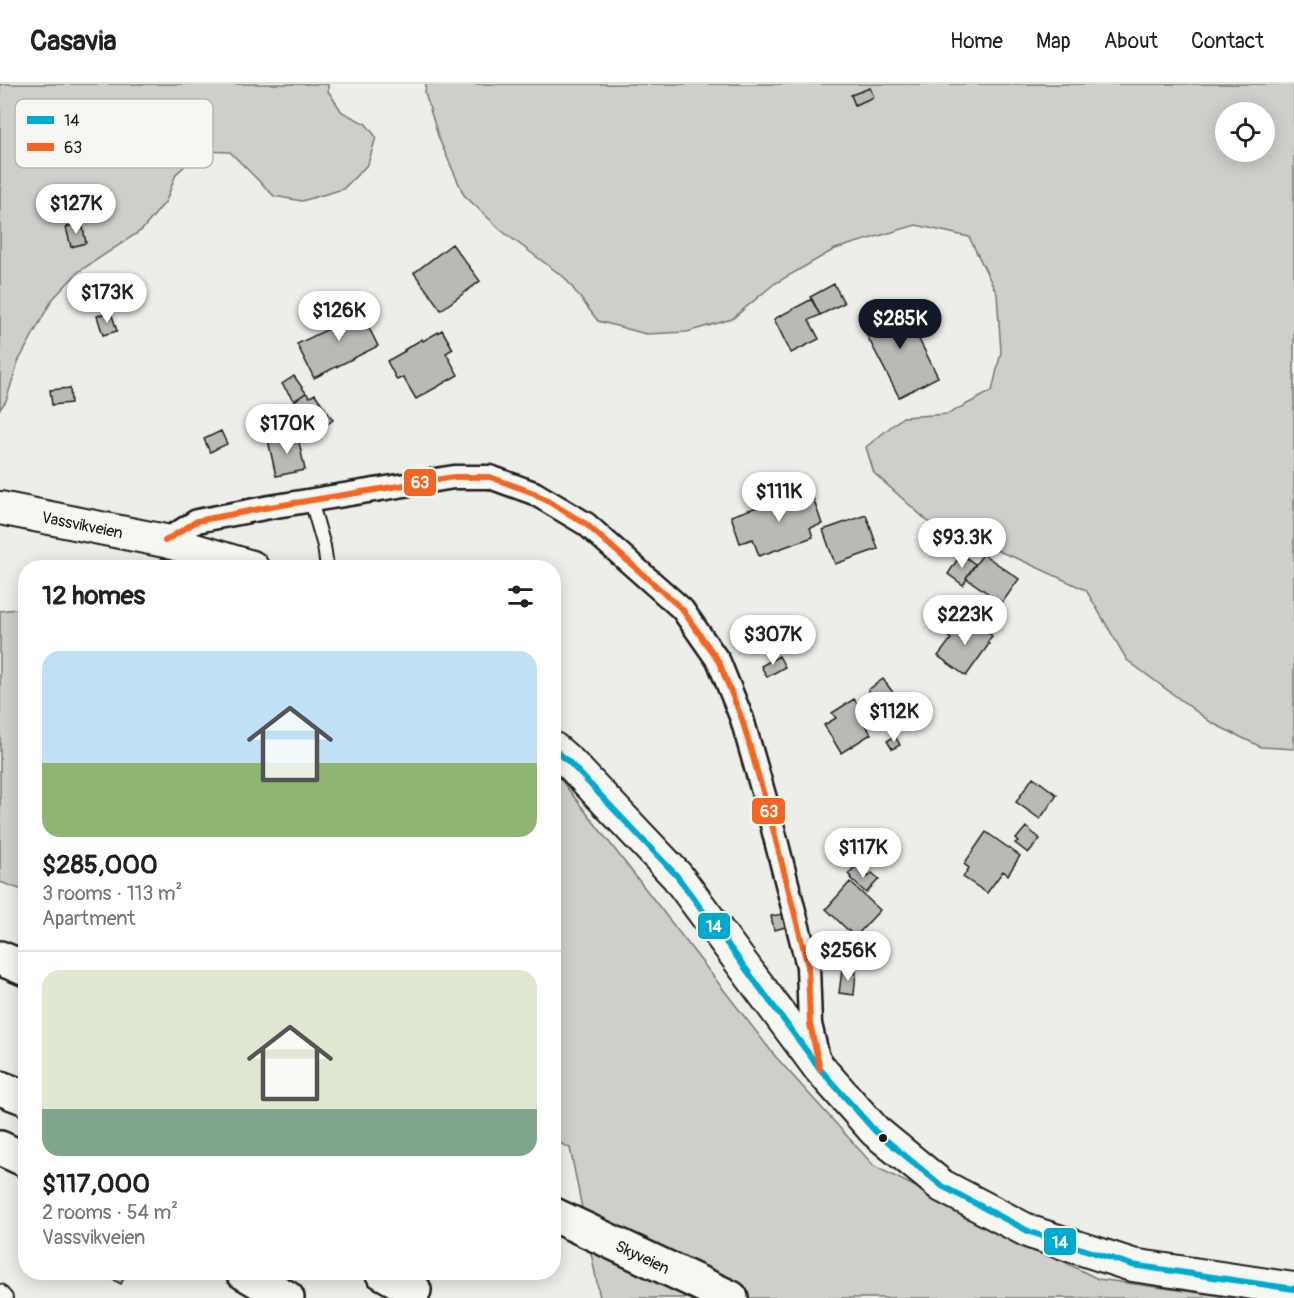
<!DOCTYPE html>
<html lang="en">
<head>
<meta charset="utf-8">
<style>
	body { margin:0; font-family:Pangolin,sans-serif; background:#f6f6f6; color:#202124; height:100vh; display:flex; flex-direction:column; font-size:22px; white-space:nowrap }
	* { box-sizing:border-box; margin:0 }
	p { font-size:20px; color:#757577 }
	.icon { flex:none; width:33px; height:33px; fill:none; stroke:currentColor; stroke-width:2; stroke-linecap:round; stroke-linejoin:round }
	.map { position:relative; flex:1; overflow:hidden }
	.sheet { position:absolute; left:18px; top:476px; width:543px; height:720px; display:flex; flex-direction:column; background:#fff; border-radius:24px; box-shadow:0 3px 15px #0003 }
	.sheet>* { flex:none }
	.buttons { position:absolute; left:1215px; top:18px; display:grid; gap:12px }
	.buttons a { display:grid; place-items:center; width:60px; height:60px; border-radius:50%; background:#fff; box-shadow:0 3px 15px #0003; font-size:30px }
	.price { position:absolute; translate:-50% -51px; padding:0 14px; border-radius:21px; background:#fff; color:#222; font-size:20px; line-height:39px; filter:drop-shadow(0 2px 3px #0008) }
	.price::after { content:''; position:absolute; left:50%; top:36px; width:18px; height:14px; margin-left:-9px; background:inherit; clip-path:polygon(0 0,100% 0,50% 100%) }
	.price.on { background:#111827; color:#fff }
	ul { padding:0; list-style:none }
	li { display:grid; align-content:center; gap:12px; height:318px; padding:0 24px }
	li+li { border-top:2px solid #e0e0e0 }
	li span { display:grid; place-items:center; height:186px; border-radius:18px; color:#555 }
	li>.icon { margin-inline-start:auto }
	span .icon { width:108px; height:108px; fill:#fffc; stroke-width:1 }
	li b { font-size:26px }
	h2 { display:flex; justify-content:space-between; align-items:center; height:72px; padding:0 24px; font-size:26px }
	header { display:flex; align-items:center; gap:36px; box-sizing:border-box; height:84px; padding:0 30px; background:#fff; border-bottom:2px solid #e0e0e0 }
	header strong { font-size:28px }
	nav { display:flex; gap:33px; margin-inline-start:auto; font-size:21px }
	.map>svg:first-child { display:block }
	.green { fill:#cececb; stroke:#757574; stroke-width:1.5; fill-rule:evenodd }
	.building { fill:#b9b9b6; stroke:#1c1c1c; stroke-width:1.5 }
	.lines { fill:none; stroke-linecap:round; stroke-linejoin:round }
	.lane-casing { stroke:#1c1c1c; stroke-width:16 }
	.street-casing { stroke:#1c1c1c; stroke-width:27 }
	.secondary-casing { stroke:#1c1c1c; stroke-width:36 }
	.highway-casing { stroke:#1c1c1c; stroke-width:38 }
	.lane { stroke:#f6f6f2; stroke-width:12 }
	.street { stroke:#f6f6f2; stroke-width:22 }
	.secondary { stroke:#f6f6f2; stroke-width:32 }
	.highway { stroke:#f6f6f2; stroke-width:33 }
	.bus-1-casing { stroke:#f6f6f2; stroke-width:10 }
	.bus-2-casing { stroke:#f6f6f2; stroke-width:10 }
	.bus-1 { stroke:#00a9ce; stroke-width:6 }
	.bus-2 { stroke:#f26522; stroke-width:6 }
	.bus-dot { fill:#1c1c1c; stroke:#f6f6f2; stroke-width:2 }
	.labels { text-anchor:middle; stroke-width:4.5; stroke-linejoin:round; paint-order:stroke }
	.street-label { font-size:16px; fill:#1c1c1c; stroke:#f6f6f2 }
	.key { fill:#f6f6f2; stroke:#b5b5b2; stroke-width:1.5 }
	.key-label { font-size:16px; fill:#1c1c1c }
	.line-badge { stroke:#f6f6f2; stroke-width:2 }
	.badge-label { font-size:16px; text-anchor:middle; font-weight:bold; fill:#fff }
</style>
</head>
<body>
<header>
<strong>Casavia</strong>
<nav><a>Home</a><a>Map</a><a>About</a><a>Contact</a></nav>
</header>
<div class="map">
<svg width="1294" height="1214" viewBox="0 0 1294 1214">
	<rect width="100%" height="100%" fill="#edede9"/>
	<filter id="ink" filterUnits="userSpaceOnUse"><feTurbulence type="fractalNoise" baseFrequency=".0167" numOctaves="2"/><feDisplacementMap in="SourceGraphic" scale="12" xChannelSelector="R" yChannelSelector="G"/><feConvolveMatrix kernelMatrix="1 2 1 2 8 2 1 2 1" color-interpolation-filters="sRGB"/></filter>
	<g filter="url(#ink)">
		<path class="green" d="M 0,0 L 328,0 L 328,7 L 342,28 L 366,40 L 376,53 L 368,80 L 343,105 L 302,117 L 274,112 L 230,68 L 201,67 L 176,90 L 166,117 L 142,146 L 78,188 L 52,216 L 18,278 L 6,317 L 0,325 Z
			M 426,0 L 1294,0 L 1294,665 L 1261,663 L 1212,639 L 1127,576 L 1086,506 L 1021,476 L 932,441 L 874,389 L 866,363 L 903,333 L 948,330 L 992,307 L 1001,268 L 997,210 L 969,153 L 916,141 L 835,165 L 774,200 L 732,235 L 687,248 L 646,250 L 598,237 L 565,194 L 502,147 L 464,111 L 439,55 L 425,9 ZM 1226,28 L 1264,28 L 1264,68 L 1226,68 Z
			M 25,524 L 26,524 L 25,807 L 0,798 L 0,527 Z
			M 554,687 L 775,972 L 874,1082 L 1098,1195 L 1236,1214 L 600,1214 L 570,1064 L 554,1056 Z"/>
		<path class="building" d="M 870,4 L 874,13 L 855,21 L 851,11 Z
			M 82,139 L 86,159 L 71,163 L 66,143 Z
			M 452,160 L 480,197 L 441,226 L 414,189 Z
			M 834,200 L 844,219 L 820,231 L 810,213 Z
			M 812,215 L 820,231 L 809,236 L 819,255 L 791,269 L 774,235 Z
			M 358,217 L 365,231 L 363,232 L 378,262 L 314,294 L 297,260 L 345,237 L 340,226 Z
			M 901,220 L 938,293 L 899,313 L 861,240 Z
			M 111,228 L 117,247 L 103,251 L 97,232 Z
			M 442,246 L 453,265 L 446,269 L 458,291 L 416,315 L 403,293 L 397,296 L 387,277 L 405,267 L 404,266 L 422,255 L 423,257 Z
			M 294,292 L 306,309 L 294,317 L 282,300 Z
			M 70,304 L 71,319 L 52,321 L 50,306 Z
			M 306,309 L 310,313 L 315,310 L 333,336 L 316,348 L 294,317 Z
			M 221,347 L 227,360 L 210,368 L 204,355 Z
			M 297,349 L 305,386 L 276,392 L 268,356 Z
			M 810,405 L 822,440 L 810,444 L 813,453 L 759,472 L 753,455 L 740,459 L 731,432 Z
			M 866,431 L 878,465 L 835,480 L 823,446 Z
			M 961,470 L 975,480 L 966,494 L 967,495 L 963,501 L 948,490 Z
			M 983,470 L 1019,495 L 1002,519 L 966,494 Z
			M 970,535 L 992,552 L 987,559 L 989,560 L 966,592 L 938,572 L 951,555 L 943,549 L 953,536 L 961,543 L 962,541 L 964,542 Z
			M 779,572 L 785,583 L 767,593 L 761,582 Z
			M 883,595 L 903,622 L 899,625 L 904,631 L 894,638 L 890,632 L 888,633 L 868,606 Z
			M 854,615 L 863,628 L 859,631 L 871,650 L 841,669 L 824,641 L 836,634 L 832,629 Z
			M 895,652 L 900,661 L 892,665 L 887,657 Z
			M 1033,693 L 1057,711 L 1040,735 L 1016,718 Z
			M 1026,743 L 1040,755 L 1028,769 L 1015,759 L 1018,757 L 1016,755 Z
			M 986,748 L 1020,772 L 1008,791 L 1003,787 L 987,809 L 963,793 L 969,784 L 964,780 Z
			M 856,782 L 868,793 L 872,789 L 879,795 L 866,809 L 850,794 L 851,793 L 848,790 Z
			M 850,798 L 880,826 L 855,853 L 826,825 Z
			M 783,830 L 786,843 L 774,846 L 771,832 Z
			M 842,886 L 856,887 L 854,911 L 839,909 Z
			M 99,1188 L 127,1188 L 121,1200 Z"/>
		<g class="lines">
			<defs>
				<path id="lane" d="M 311,417 L 324,462 L 327,483
					M 0,1207 L 6,1214"/>
				<path id="street" d="M 165,457 L 197,437 L 270,423 L 454,393 L 490,393 L 534,409 L 586,440 L 682,525 L 719,578 L 742,635 L 768,725 L 808,882 L 810,940 L 818,974"/>
				<g id="secondary">
					<path id="s1" d="M 0,424 L 165,457 L 252,483"/>
					<path d="M 554,665 L 570,679 L 677,792 L 820,985 L 875,1047 L 942,1102 L 1030,1148 L 1132,1181 L 1294,1205"/>
				</g>
				<g id="highway">
					<path d="M 0,874 L 26,885"/>
					<path d="M 0,1004 L 26,1014"/>
					<path d="M 0,1064 L 26,1076"/>
					<path id="s2" d="M 554,1131 L 731,1214"/>
					<path d="M 243,1188 L 287,1214"/>
					<path d="M 382,1188 L 414,1206"/>
				</g>
			</defs>
			<use href="#lane" class="lane-casing"/>
			<use href="#street" class="street-casing"/>
			<use href="#secondary" class="secondary-casing"/>
			<use href="#highway" class="highway-casing"/>
			<use href="#lane" class="lane"/>
			<use href="#street" class="street"/>
			<use href="#secondary" class="secondary"/>
			<use href="#highway" class="highway"/>
			<defs>
				<path id="bus-1" d="M 554,665 L 570,679 L 677,792 L 820,985 L 875,1047 L 942,1102 L 1030,1148 L 1132,1181 L 1294,1205"/>
				<path id="bus-2" d="M 165,457 L 197,437 L 270,423 L 454,393 L 490,393 L 534,409 L 586,440 L 682,525 L 719,578 L 742,635 L 768,725 L 808,882 L 810,940 L 820,985"/>
			</defs>
			<use href="#bus-1" class="bus-1-casing"/>
			<use href="#bus-2" class="bus-2-casing"/>
			<use href="#bus-1" class="bus-1"/>
			<use href="#bus-2" class="bus-2"/>
		</g>
	</g>
	<circle class="bus-dot" cx="883" cy="1054" r="5"/>
	<g class="labels">
		<g class="street-label">
			<text dy="6" stroke="none"><textPath href="#s1" startOffset="84">Vassvikveien</textPath></text>
			<text dy="6" stroke="none"><textPath href="#s2" startOffset="98">Skyveien</textPath></text>
		</g>
	</g>
	<rect x="15" y="15" width="198" height="69" rx="9" class="key"/>
	<rect x="27" y="32" width="27" height="8" fill="#00a9ce"/>
	<rect x="27" y="59" width="27" height="8" fill="#f26522"/>
	<g class="key-label">
		<text x="64" y="42">14</text>
		<text x="64" y="69">63</text>
	</g>
	<g class="line-badge">
		<rect x="403" y="384" width="34" height="29" rx="6" fill="#f26522"/>
		<rect x="751" y="713" width="35" height="28" rx="6" fill="#f26522"/>
		<rect x="697" y="828" width="34" height="28" rx="6" fill="#00a9ce"/>
		<rect x="1043" y="1143" width="34" height="29" rx="6" fill="#00a9ce"/>
	</g>
	<g class="badge-label">
		<text x="420" y="404">63</text>
		<text x="769" y="733">63</text>
		<text x="714" y="848">14</text>
		<text x="1060" y="1164">14</text>
	</g>
</svg>
<div class="buttons">
<a><svg class="icon" aria-label="locate" viewBox="0 0 24 24"><circle cx="12" cy="12" r="6"/><path d="M12 2v4M12 18v4M2 12h4M18 12h4"/></svg></a>
</div>
<b class="price" style="left:76px;top:151px">$127K</b>
<b class="price" style="left:107px;top:240px">$173K</b>
<b class="price" style="left:339px;top:258px">$126K</b>
<b class="price on" style="left:900px;top:266px">$285K</b>
<b class="price" style="left:287px;top:371px">$170K</b>
<b class="price" style="left:779px;top:439px">$111K</b>
<b class="price" style="left:962px;top:485px">$93.3K</b>
<b class="price" style="left:965px;top:562px">$223K</b>
<b class="price" style="left:773px;top:582px">$307K</b>
<b class="price" style="left:894px;top:659px">$112K</b>
<b class="price" style="left:863px;top:795px">$117K</b>
<b class="price" style="left:848px;top:898px">$256K</b>
<section class="sheet">
<h2>12 homes<svg class="icon" aria-label="filters" viewBox="0 0 24 24"><path d="M4 7h16M4 17h16"/><circle cx="9" cy="7" r="2"/><circle cx="15" cy="17" r="2"/></svg></h2>
<ul>
<li><span style="background:linear-gradient(#bfe0f5 60%,#8fb573 0)"><svg class="icon" aria-label="home" viewBox="0 0 24 24"><path d="M3 11l9-7 9 7M6 9v11h12V9"/></svg></span><div><b>$285,000</b><p>3 rooms · 113 m²</p><p>Apartment</p></div></li>
<li><span style="background:linear-gradient(#dfe7d0 75%,#7fa58c 0)"><svg class="icon" aria-label="home" viewBox="0 0 24 24"><path d="M3 11l9-7 9 7M6 9v11h12V9"/></svg></span><div><b>$117,000</b><p>2 rooms · 54 m²</p><p>Vassvikveien</p></div></li>
</ul>
</section>
</div>
</body>
</html>
